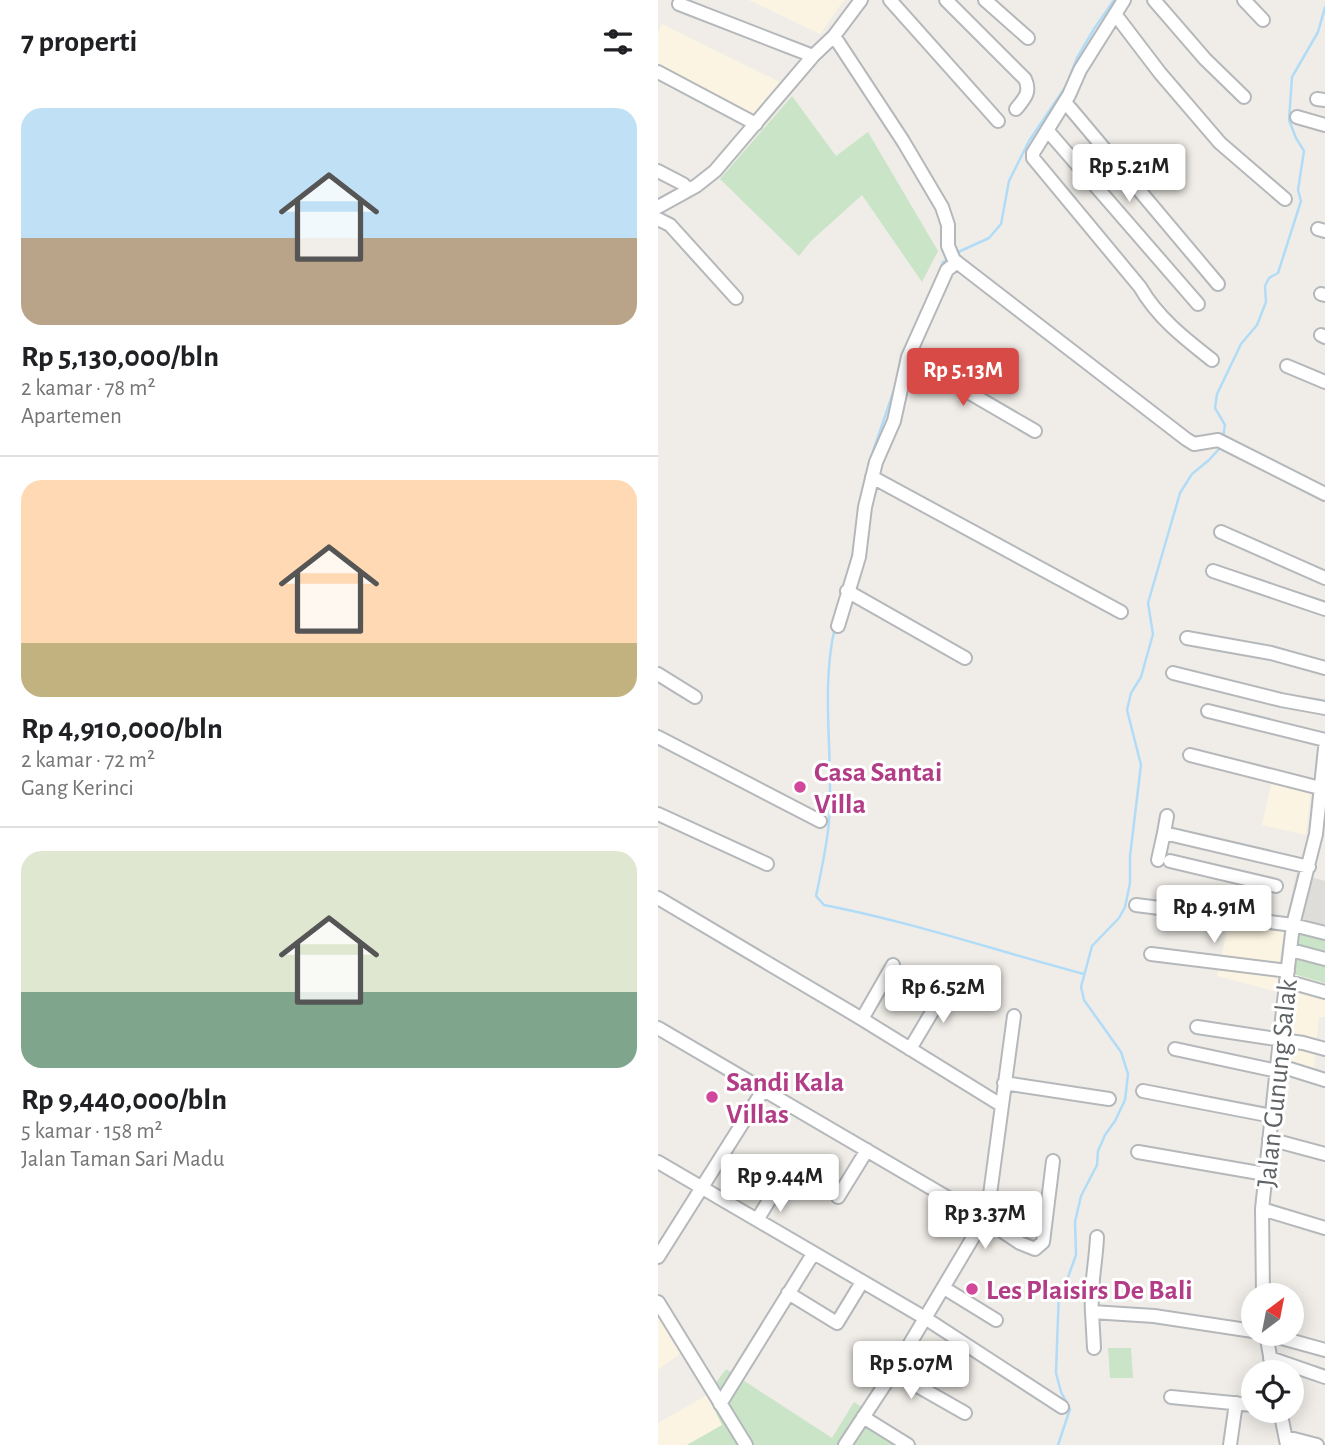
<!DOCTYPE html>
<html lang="id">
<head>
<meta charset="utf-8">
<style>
	body { margin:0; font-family:"Alegreya Sans",sans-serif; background:#f6f6f6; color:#202124; height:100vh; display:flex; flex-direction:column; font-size:26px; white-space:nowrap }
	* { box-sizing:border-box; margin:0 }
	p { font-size:23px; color:#757577 }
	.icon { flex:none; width:38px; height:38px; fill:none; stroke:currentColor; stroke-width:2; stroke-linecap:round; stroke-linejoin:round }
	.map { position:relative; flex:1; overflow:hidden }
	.panel { display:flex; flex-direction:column; background:#fff; width:658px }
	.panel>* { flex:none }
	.needle { width:46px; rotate:32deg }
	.tools { position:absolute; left:583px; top:1283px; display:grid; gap:14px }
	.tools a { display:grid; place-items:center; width:63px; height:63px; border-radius:50%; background:#fff; box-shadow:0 4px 18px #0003; font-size:35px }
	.price { position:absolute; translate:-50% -60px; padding:0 16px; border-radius:7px; background:#fff; color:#222; font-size:23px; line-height:46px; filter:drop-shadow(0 2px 4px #0008) }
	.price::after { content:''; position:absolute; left:50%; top:42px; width:21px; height:16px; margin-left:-10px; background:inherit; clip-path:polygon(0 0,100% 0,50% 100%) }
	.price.current { background:#d84a45; color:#fff }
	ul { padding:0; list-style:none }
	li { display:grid; align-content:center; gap:14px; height:371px; padding:0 21px }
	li+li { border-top:2px solid #e0e0e0 }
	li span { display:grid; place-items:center; height:217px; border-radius:21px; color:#555 }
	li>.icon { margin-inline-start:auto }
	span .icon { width:126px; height:126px; fill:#fffc; stroke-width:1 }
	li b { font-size:30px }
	h2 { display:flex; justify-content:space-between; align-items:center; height:84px; padding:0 21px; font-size:30px }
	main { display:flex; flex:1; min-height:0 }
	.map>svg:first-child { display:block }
	.commercial { fill:#fbf4e2 }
	.industrial { fill:#dfddda }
	.green { fill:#c9e4c7 }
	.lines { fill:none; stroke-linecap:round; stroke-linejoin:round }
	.stream { stroke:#b1dcf7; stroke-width:2.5 }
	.minor-casing { stroke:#b5b8bb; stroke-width:16 }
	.minor { stroke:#fff; stroke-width:12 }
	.hotel-dot { fill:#d1479c; stroke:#fff; stroke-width:2.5 }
	.labels { text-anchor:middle; stroke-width:6; stroke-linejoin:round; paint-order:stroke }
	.hotel-label { font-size:28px; font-weight:bold; fill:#b23c85; stroke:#fff; text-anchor:start }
	.street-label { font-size:28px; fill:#5f6366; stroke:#fff }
</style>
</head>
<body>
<main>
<section class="panel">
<h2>7 properti<svg class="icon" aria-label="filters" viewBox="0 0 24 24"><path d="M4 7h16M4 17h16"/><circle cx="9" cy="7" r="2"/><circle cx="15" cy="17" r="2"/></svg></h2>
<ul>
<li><span style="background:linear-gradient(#bfe0f5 60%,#b9a48a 0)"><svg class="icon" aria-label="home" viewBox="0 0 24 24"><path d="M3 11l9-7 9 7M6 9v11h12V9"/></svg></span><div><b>Rp 5,130,000/bln</b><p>2 kamar · 78 m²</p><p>Apartemen</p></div></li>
<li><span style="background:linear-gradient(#ffd9b3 75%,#c2b280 0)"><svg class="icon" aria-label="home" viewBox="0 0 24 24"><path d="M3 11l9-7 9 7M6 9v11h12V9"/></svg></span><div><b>Rp 4,910,000/bln</b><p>2 kamar · 72 m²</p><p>Gang Kerinci</p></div></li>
<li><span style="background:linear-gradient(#dfe7d0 65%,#7fa58c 0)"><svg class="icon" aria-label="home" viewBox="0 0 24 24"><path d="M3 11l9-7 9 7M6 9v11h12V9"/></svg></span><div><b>Rp 9,440,000/bln</b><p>5 kamar · 158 m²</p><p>Jalan Taman Sari Madu</p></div></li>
</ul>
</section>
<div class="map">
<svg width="667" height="1445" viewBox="0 0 667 1445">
	<rect width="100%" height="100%" fill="#f0ede8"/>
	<path class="commercial" d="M 91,0 L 186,0 L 162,34 Z
		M 4,24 L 122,82 L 91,118 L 0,72 L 0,31 Z
		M 616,772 L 654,780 L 648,835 L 604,825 Z
		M 572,917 L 626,927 L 621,970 L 667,983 L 667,1017 L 661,1017 L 656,1068 L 611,1054 L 620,992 L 559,976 Z
		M 0,1307 L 24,1352 L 0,1370 Z
		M 49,1395 L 65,1425 L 29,1445 L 0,1445 L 0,1423 Z"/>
	<path class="industrial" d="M 639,873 L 667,881 L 667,925 L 629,915 Z"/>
	<path class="green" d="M 134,96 L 178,156 L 210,132 L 280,251 L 264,282 L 204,195 L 153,241 L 141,256 L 62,179 Z
		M 629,915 L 667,925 L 667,983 L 621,970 Z
		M 450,1348 L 473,1348 L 475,1378 L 452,1378 Z
		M 68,1369 L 174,1438 L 196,1402 L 245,1434 L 240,1445 L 29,1445 L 64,1425 L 49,1395 Z"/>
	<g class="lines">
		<path class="stream" d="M 298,253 L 331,238 L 343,224 L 351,181 L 371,141 L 408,86 L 419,58 L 436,29 L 456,0
			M 282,270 L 285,262 L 290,259
			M 262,315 L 270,298
			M 565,438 L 567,425 L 557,408 L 559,394 L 583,344 L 599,325 L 608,302 L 607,286 L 611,278 L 620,273 L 643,201 L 640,190 L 646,151 L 638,138 L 631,120 L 634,77 L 660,32 L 667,7
			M 211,463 L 238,384
			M 189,576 L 196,549
			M 177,627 C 162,691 176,757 171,821 C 169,846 163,872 158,896 L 166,905 C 254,922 339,951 426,974
			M 400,1445 L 412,1409 L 403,1392 L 398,1373 L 401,1290 L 409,1280 L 418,1255 L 417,1222 L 423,1196 L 439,1165 L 440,1151 L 447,1135 L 457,1121 L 467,1100 L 470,1074 L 463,1052 L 426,1000 L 423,987 L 434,946 L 461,918 L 467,907 L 472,883 L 472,856 L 483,765 L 469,710 L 473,693 L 483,677 L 495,634 L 490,603 L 522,493 L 534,474 L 551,460 L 561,449"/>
		<defs>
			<path id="minor" d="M 232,0 L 340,121
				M 288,0 L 367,79 C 373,92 367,98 358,109
				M 327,0 L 370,38
				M 466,0 L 422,70 L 411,95 L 375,153 L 375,158 L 482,287 C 500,318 526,338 554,360
				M 496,0 L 547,59 L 586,97
				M 586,0 L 605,20
				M 21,4 L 155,56
				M 457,14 L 502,73 L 562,143 L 627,199
				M 176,36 L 245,141 L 284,207 L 290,225 L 290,246 L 296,260 L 528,439 L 536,444 L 560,440 L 667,494
				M 0,72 L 98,124
				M 659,99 L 667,100
				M 407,102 L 560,284
				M 639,117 L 667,125
				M 389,130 L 540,304
				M 0,171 L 25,184 L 31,190
				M 0,207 L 38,186 L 57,171 L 155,56 L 176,36 L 203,0
				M 0,219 L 12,225 L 78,298
				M 660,229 L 667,231
				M 663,294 L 667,295
				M 663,335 L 667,337
				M 250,357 L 377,431
				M 629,366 L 667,382
				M 214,477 L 463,612
				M 563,532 L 667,578
				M 555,571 L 667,609
				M 189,591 L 307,658
				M 180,626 L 201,557 L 207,507 L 218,462 L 236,421 L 250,357 L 289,270 L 299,262
				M 529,638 L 613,653 L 667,668
				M 515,673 L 623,700 L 667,708
				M 0,674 L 37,697
				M 550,711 L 667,740
				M 0,737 L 162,821
				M 532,755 L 662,788
				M 0,814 L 109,864
				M 506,833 L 509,816
				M 500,860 L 506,833 L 651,867
				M 512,861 L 618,886
				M 0,898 L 204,1019 L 343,1105
				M 478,905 L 635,925 L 667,933
				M 633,950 L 667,959
				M 493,954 L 630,971
				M 628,981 L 667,992
				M 204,1019 L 235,965
				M 539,1027 L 645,1043 L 667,1049
				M 0,1028 L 326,1219 L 362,1243 L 377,1249 L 385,1242 L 395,1161
				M 252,1049 L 290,985
				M 517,1049 L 619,1071
				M 619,1065 L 667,1080
				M 346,1083 L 451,1099
				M 485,1091 L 614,1116
				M 611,1139 L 667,1154
				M 480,1152 L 607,1174
				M 0,1162 L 267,1318 L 404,1407
				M 180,1197 L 209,1150
				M 604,1209 L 667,1228
				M 99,1220 L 118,1189
				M 439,1237 C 438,1263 432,1286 434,1312 L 496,1316 L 595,1331
				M 0,1257 L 106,1089
				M 286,1288 L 338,1320
				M 130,1293 L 179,1323 L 204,1282
				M 605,1295 L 604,1209 L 625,1010 L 635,925 L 658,834 L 667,748
				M 0,1302 L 88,1445
				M 434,1312 L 436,1348
				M 608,1334 L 615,1372
				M 609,1334 L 667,1350
				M 612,1358 L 667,1377
				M 212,1364 L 235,1372 L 307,1413
				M 513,1397 L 595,1405
				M 62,1404 L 155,1254
				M 622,1410 L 629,1445
				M 205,1417 L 250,1445
				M 628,1437 L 659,1445
				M 187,1445 L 235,1372 L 326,1219 L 331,1202 L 356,1016
				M 572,1445 L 578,1403"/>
		</defs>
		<use href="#minor" class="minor-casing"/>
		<use href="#minor" class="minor"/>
	</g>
	<g class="hotel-dot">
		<circle cx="142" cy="787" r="7"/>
		<circle cx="54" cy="1097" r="7"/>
		<circle cx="314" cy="1289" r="7"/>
	</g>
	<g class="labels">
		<g class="hotel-label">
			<text x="156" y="781">Casa Santai<tspan x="156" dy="32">Villa</tspan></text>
			<text x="68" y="1091">Sandi Kala<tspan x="68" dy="32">Villas</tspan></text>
			<text x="328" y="1299">Les Plaisirs De Bali</text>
		</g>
		<g class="street-label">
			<text transform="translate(618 1083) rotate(-84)" y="10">Jalan Gunung Salak</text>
		</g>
	</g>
</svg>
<div class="tools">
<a><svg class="needle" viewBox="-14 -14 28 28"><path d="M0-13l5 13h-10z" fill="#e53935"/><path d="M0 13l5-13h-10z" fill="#757577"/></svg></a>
<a><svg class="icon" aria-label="locate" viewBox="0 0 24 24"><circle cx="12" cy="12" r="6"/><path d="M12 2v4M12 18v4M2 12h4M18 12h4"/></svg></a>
</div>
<b class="price" style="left:471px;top:204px">Rp 5.21M</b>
<b class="price current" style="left:305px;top:408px">Rp 5.13M</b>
<b class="price" style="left:556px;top:945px">Rp 4.91M</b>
<b class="price" style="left:285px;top:1025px">Rp 6.52M</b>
<b class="price" style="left:122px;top:1214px">Rp 9.44M</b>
<b class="price" style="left:327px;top:1251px">Rp 3.37M</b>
<b class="price" style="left:253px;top:1401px">Rp 5.07M</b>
</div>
</main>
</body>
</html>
